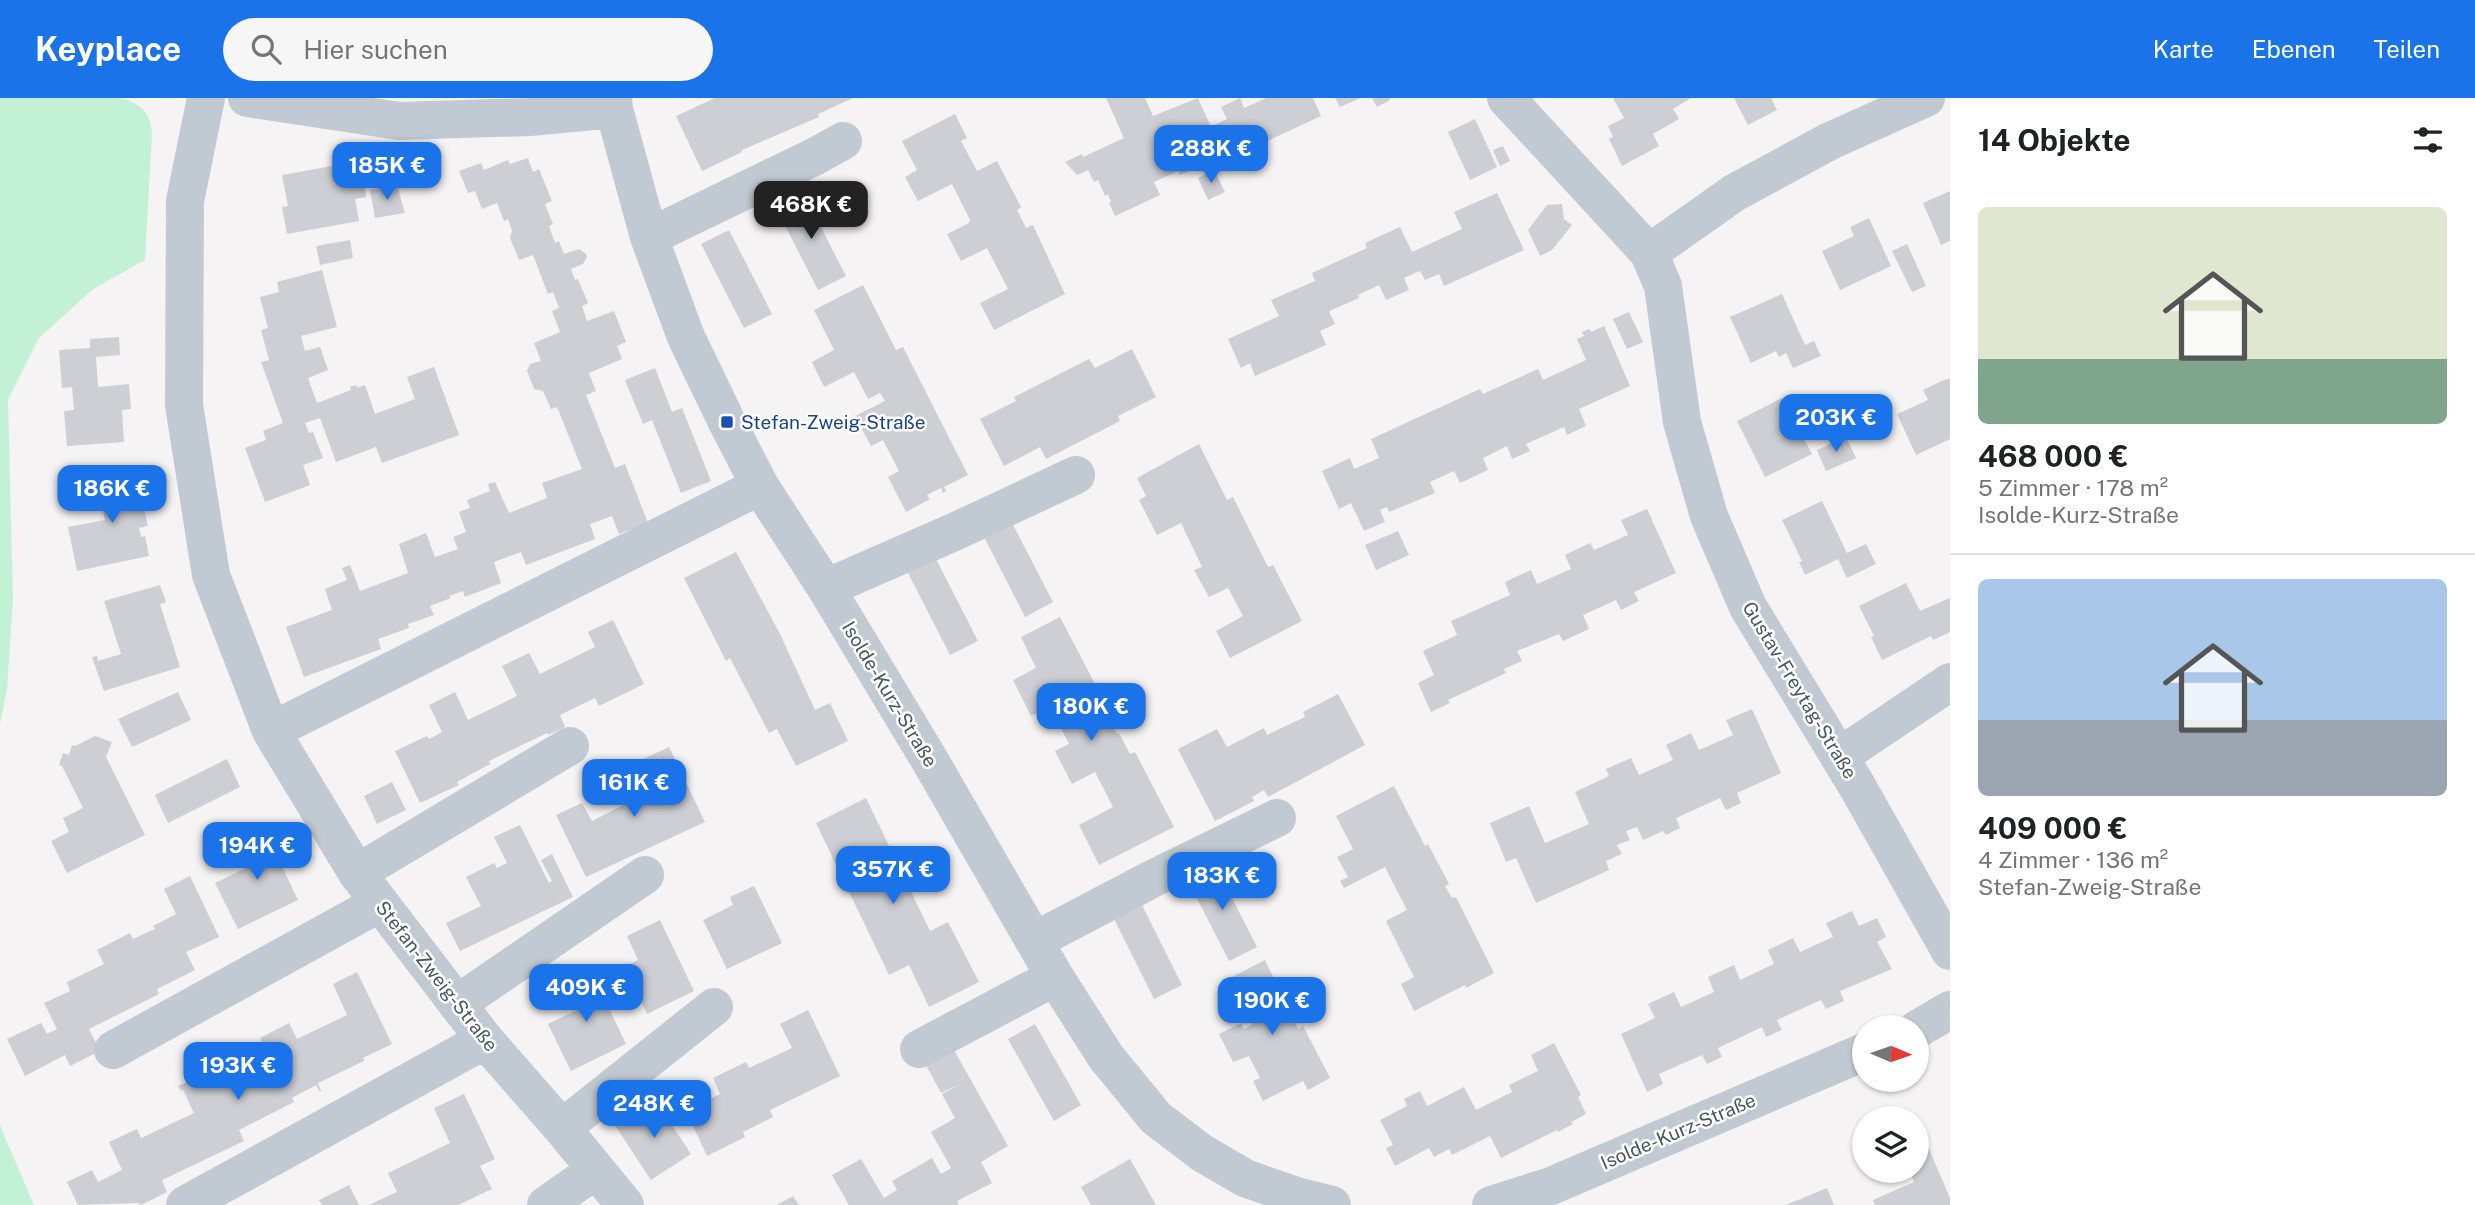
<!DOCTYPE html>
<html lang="de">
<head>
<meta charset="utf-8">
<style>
	body { margin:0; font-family:"Public Sans",sans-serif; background:#f6f6f6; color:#202124; height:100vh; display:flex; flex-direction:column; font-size:26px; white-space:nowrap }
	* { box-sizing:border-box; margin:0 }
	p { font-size:23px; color:#757577 }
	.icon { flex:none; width:38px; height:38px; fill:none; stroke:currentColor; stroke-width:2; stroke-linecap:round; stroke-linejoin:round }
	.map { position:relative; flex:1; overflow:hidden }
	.drawer { display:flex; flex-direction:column; background:#fff; width:525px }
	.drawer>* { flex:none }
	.needle { width:46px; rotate:92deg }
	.controls { position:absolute; left:1852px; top:917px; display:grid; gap:14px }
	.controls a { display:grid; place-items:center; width:77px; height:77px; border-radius:50%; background:#fff; box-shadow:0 2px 5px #0004; font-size:35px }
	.price { position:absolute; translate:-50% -60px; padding:0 16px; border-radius:14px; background:#1a73e8; color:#fff; font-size:23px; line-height:46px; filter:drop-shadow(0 2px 4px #0008) }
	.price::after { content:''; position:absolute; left:50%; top:42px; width:21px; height:16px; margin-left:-10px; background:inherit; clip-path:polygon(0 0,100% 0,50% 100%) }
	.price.selected { background:#222; color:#fff }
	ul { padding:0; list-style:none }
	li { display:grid; align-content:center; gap:14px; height:371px; padding:0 28px }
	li+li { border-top:2px solid #e0e0e0 }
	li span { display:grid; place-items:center; height:217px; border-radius:10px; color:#555 }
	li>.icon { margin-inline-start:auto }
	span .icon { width:126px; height:126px; fill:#fffc; stroke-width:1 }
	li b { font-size:30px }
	h2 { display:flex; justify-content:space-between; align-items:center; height:84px; padding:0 28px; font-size:30px }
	header { display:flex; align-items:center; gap:42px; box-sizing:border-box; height:98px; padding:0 35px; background:#1a73e8; color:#fff }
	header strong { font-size:33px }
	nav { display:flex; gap:38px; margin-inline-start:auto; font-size:24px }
	.search { width:490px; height:63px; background:#f6f6f6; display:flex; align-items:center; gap:18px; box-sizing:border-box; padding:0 24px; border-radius:38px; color:#757577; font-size:26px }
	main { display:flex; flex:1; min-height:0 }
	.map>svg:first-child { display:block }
	.green { fill:#c3f1d5 }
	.building { fill:#cdcfd5 }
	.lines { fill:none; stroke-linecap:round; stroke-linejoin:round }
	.minor { stroke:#c1cad2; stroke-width:38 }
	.transit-dot { fill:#1a4fb4; stroke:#fff; stroke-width:2.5 }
	.labels { text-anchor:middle; stroke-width:5; stroke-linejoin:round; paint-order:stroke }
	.transit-label { font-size:19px; fill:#164399; stroke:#fff; text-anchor:start }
	.street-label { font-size:19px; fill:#4a5661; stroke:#fff }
</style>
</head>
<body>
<header>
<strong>Keyplace</strong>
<div class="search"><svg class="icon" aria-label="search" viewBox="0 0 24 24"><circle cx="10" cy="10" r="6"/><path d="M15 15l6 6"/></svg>Hier suchen</div>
<nav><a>Karte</a><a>Ebenen</a><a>Teilen</a></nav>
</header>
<main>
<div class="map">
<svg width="1950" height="1107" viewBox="0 0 1950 1107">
	<rect width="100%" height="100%" fill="#f5f3f3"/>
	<path class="green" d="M 0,0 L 120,0 C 141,6 150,13 152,35 L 145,162 L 93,191 L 39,240 L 8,302 L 13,501 L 7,592 L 0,626 Z
		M 0,1025 L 1,1030 L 34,1107 L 0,1107 Z"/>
	<path class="building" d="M 715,0 L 853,0 L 818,16 L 819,19 L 742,52 L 742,54 L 702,73 L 676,18 Z
		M 1106,0 L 1145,0 L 1153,18 L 1198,0 L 1211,29 L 1227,21 L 1221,9 L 1240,0 L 1244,10 L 1266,0 L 1313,0 L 1321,18 L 1261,46 L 1259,41 L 1180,77 L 1178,73 L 1154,84 L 1160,97 L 1115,118 L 1109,105 L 1111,104 L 1108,96 L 1105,98 L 1098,82 L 1094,84 L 1088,72 L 1077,77 L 1065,64 L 1082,56 L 1083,59 L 1124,40 Z
		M 1335,0 L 1360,0 L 1340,9 Z
		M 1372,0 L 1389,0 L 1390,2 L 1377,9 Z
		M 1613,0 L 1691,0 L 1673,11 L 1679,21 L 1653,36 L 1659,48 L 1622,68 L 1609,41 L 1613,39 L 1608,28 L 1624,20 Z
		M 1734,0 L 1771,0 L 1777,12 L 1748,27 Z
		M 955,16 L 967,40 L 961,43 L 977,73 L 997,63 L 1021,109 L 1017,112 L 1026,130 L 1033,127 L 1065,196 L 994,232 L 980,205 L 1008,191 L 987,150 L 961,163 L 947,136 L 969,125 L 970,122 L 952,86 L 918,103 L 905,79 L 917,72 L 902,43 Z
		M 1475,21 L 1497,69 L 1470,82 L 1448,34 Z
		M 1503,48 L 1510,63 L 1500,68 L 1493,52 Z
		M 528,60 L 533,74 L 539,71 L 552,103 L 545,106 L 553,126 L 549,128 L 555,145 L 559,143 L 564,156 L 579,151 L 586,156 L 587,159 L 583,166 L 571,171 L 575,182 L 578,181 L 588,205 L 582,208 L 587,223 L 614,213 L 626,244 L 617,248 L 622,261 L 589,275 L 596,293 L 586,297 L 615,370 L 625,366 L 648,425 L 619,436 L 612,418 L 590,426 L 595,441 L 526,467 L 521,454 L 494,464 L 501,485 L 465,499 L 463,493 L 449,498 L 451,500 L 430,508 L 434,517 L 408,526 L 409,530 L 378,541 L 381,551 L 304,579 L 286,529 L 332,512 L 325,491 L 347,482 L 342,470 L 350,467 L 360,493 L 408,475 L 399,446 L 426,435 L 435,459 L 458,451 L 453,439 L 466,434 L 459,414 L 470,410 L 467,402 L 490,393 L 488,386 L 495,384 L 509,415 L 547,400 L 542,385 L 582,371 L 557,309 L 551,311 L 543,293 L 534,291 L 527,273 L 530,266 L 541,263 L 534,245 L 560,234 L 552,213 L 559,210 L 553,194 L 548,196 L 533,157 L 519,162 L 510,140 L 512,133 L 508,121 L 504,123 L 497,105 L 482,111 L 475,93 L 468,95 L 459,73 L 481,65 L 484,72 L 508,62 L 510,66 Z
		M 360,63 L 366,99 L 355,101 L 359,123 L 287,136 L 282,109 L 288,108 L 282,77 Z
		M 1214,72 L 1225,94 L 1208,102 L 1198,80 Z
		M 397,87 L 405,115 L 375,120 L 370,92 Z
		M 1950,93 L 1950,143 L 1941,147 L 1923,105 Z
		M 803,94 L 846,178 L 818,192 L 775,108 Z
		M 1497,95 L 1524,152 L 1444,188 L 1439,176 L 1425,182 L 1420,173 L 1404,180 L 1409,192 L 1386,202 L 1379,187 L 1358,197 L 1359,200 L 1329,213 L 1335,226 L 1320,233 L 1326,247 L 1255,278 L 1250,265 L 1241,270 L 1228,241 L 1279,218 L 1271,202 L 1315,183 L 1312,175 L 1367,150 L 1365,145 L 1400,129 L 1412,154 L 1462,131 L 1454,114 Z
		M 1562,106 L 1564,121 L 1572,127 L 1552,152 L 1540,158 L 1528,132 L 1547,107 Z
		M 1869,120 L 1891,168 L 1840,192 L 1822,153 L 1854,138 L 1850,129 Z
		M 729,132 L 772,216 L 744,230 L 701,146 Z
		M 350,142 L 353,160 L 320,167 L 316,148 Z
		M 1907,146 L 1926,188 L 1912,194 L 1892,153 Z
		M 322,172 L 337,229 L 301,238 L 305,253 L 320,249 L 328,272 L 308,280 L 317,305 L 351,292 L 350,289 L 356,287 L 357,290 L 365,287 L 375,316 L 415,301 L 407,279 L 434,269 L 459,337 L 382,365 L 376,349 L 336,364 L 320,320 L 305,325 L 309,335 L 313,334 L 323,360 L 303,367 L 310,387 L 265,404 L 245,350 L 266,342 L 263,333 L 283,325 L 261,264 L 269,262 L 261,232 L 268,230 L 260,199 L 279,194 L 277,184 Z
		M 863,187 L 896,252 L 903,249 L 968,377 L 944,389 L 946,393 L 943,395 L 941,390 L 927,397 L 930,401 L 906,414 L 888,379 L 899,373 L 883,342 L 871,348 L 855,318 L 885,303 L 880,295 L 868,301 L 854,274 L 824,289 L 812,264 L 834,252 L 814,212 Z
		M 1782,196 L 1805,247 L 1814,243 L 1821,258 L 1793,270 L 1786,255 L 1779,259 L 1776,253 L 1751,265 L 1730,219 Z
		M 1629,214 L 1643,244 L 1627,251 L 1613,221 Z
		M 1604,228 L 1630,288 L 1579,311 L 1586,328 L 1567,337 L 1564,329 L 1526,346 L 1530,353 L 1512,361 L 1507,348 L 1483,360 L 1488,372 L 1460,385 L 1454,373 L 1430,384 L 1435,395 L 1389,414 L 1387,409 L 1380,412 L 1385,424 L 1364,433 L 1351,405 L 1339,411 L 1322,373 L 1350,360 L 1354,371 L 1379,360 L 1371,341 L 1480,291 L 1483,296 L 1538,271 L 1543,282 L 1586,262 L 1577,241 L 1584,238 L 1582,234 L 1590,231 L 1591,234 Z
		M 119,239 L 120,257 L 96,259 L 98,289 L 129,286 L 131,311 L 122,312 L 124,344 L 67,348 L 64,313 L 74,312 L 72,289 L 62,290 L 59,252 L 90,250 L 90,241 Z
		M 1132,251 L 1156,299 L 1118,318 L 1120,323 L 1046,361 L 1040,349 L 1004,368 L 980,321 L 1016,303 L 1014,299 L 1089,261 L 1095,270 Z
		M 655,270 L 672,314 L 682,310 L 711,383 L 681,395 L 652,322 L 643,326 L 625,282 Z
		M 1946,281 L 1950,281 L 1950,341 L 1916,357 L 1897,316 L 1928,302 L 1923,292 Z
		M 1782,300 L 1812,356 L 1765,379 L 1737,323 Z
		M 1846,339 L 1856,360 L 1826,373 L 1817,352 Z
		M 1199,346 L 1227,402 L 1233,399 L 1268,469 L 1273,467 L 1302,523 L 1230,560 L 1216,533 L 1243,518 L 1228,490 L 1209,499 L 1194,472 L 1202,469 L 1181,425 L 1157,437 L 1139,402 L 1146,398 L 1137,380 Z
		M 137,375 L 148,428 L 139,430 L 141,439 L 145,438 L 149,458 L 77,473 L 68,429 L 105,422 L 101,404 L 94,405 L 90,384 Z
		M 1822,403 L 1847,455 L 1866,446 L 1876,466 L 1847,480 L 1838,461 L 1805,477 L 1799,464 L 1802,463 L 1782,422 Z
		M 1647,411 L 1676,475 L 1634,494 L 1639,503 L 1621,512 L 1616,502 L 1583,517 L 1589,531 L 1563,543 L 1559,536 L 1517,553 L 1522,563 L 1504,571 L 1506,575 L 1448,602 L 1450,605 L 1431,614 L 1418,585 L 1434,577 L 1423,553 L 1457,537 L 1451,523 L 1510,497 L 1505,484 L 1531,472 L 1537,486 L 1571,471 L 1565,457 L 1590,445 L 1594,452 L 1628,437 L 1621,422 Z
		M 1010,421 L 1053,504 L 1025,519 L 982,435 Z
		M 1398,433 L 1409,457 L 1376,472 L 1365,447 Z
		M 736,454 L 780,536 L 815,612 L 830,605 L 848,643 L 796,668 L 777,631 L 769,635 L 730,560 L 726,563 L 684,480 Z
		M 935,459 L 978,543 L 950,557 L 907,473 Z
		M 1906,485 L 1920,513 L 1950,500 L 1950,534 L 1933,542 L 1931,538 L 1882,562 L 1871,539 L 1874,538 L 1859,508 Z
		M 160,487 L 166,504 L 160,506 L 180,569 L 104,593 L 92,559 L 97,558 L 98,563 L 121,556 L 104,503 Z
		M 1060,519 L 1095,586 L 1099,584 L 1112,610 L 1105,613 L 1117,636 L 1119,635 L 1130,656 L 1135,654 L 1174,729 L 1099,767 L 1079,727 L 1113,709 L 1095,674 L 1072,686 L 1055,653 L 1069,646 L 1050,609 L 1031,618 L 1013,582 L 1036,570 L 1021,539 Z
		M 613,522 L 644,586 L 599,608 L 595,600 L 560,617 L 565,629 L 548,637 L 547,635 L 489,663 L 490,666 L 457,684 L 459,687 L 420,705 L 395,653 L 427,638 L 429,641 L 442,634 L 429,607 L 455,594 L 468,622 L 517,598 L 502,568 L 529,555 L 540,576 L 595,549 L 588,534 Z
		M 178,594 L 191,622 L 132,649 L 118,621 Z
		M 1338,596 L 1365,647 L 1268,699 L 1264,692 L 1252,699 L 1254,703 L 1215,723 L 1178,651 L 1217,631 L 1227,649 L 1264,630 L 1267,637 L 1305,619 L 1303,614 Z
		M 1752,611 L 1781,675 L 1737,695 L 1741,705 L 1726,712 L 1720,700 L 1676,720 L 1680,730 L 1666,737 L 1663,733 L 1643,742 L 1637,729 L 1626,733 L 1630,742 L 1617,747 L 1622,756 L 1606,763 L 1609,772 L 1536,805 L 1516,760 L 1506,764 L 1490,725 L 1529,708 L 1545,745 L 1589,726 L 1575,694 L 1609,678 L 1606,671 L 1631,660 L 1639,677 L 1673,662 L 1666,647 L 1691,635 L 1699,652 L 1733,637 L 1726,622 Z
		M 95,638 L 112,644 L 106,659 L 145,737 L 67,775 L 51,743 L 69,734 L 63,720 L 83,710 L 62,668 L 59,667 L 63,655 L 69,657 L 72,647 L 75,648 Z
		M 669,649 L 705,724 L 586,779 L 556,717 L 582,705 L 592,723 L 657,690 L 643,661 Z
		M 227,661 L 240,689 L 168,725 L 155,697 Z
		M 392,684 L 406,712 L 377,726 L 364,698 Z
		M 1394,688 L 1425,748 L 1428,746 L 1449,786 L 1445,788 L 1452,800 L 1456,799 L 1494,875 L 1466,890 L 1465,887 L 1414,913 L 1401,886 L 1414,879 L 1386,823 L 1407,812 L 1385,769 L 1344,790 L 1340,783 L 1348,779 L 1337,759 L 1353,751 L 1336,718 Z
		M 866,700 L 930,833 L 948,824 L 979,884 L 929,909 L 909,867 L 889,877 L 816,725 Z
		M 262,727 L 298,802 L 238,831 L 215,785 L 250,768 L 236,740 Z
		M 520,727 L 549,785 L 552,783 L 541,762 L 552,756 L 573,799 L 460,853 L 446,825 L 481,808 L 466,779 L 494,765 L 497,770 L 507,765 L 494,739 Z
		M 1214,765 L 1257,849 L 1229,863 L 1186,779 Z
		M 190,778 L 219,839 L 186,854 L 195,872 L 157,891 L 159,896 L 89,931 L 100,953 L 70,968 L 65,957 L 25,978 L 7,941 L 41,925 L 47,936 L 57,931 L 44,905 L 70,893 L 67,884 L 104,866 L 97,852 L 130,835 L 133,841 L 155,831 L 153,828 L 176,816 L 164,791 Z
		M 754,788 L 782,845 L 727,871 L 703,822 L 733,807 L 730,799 Z
		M 1140,803 L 1182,887 L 1154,901 L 1112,817 Z
		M 1852,813 L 1859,828 L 1877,820 L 1886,839 L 1877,844 L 1892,871 L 1840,893 L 1844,903 L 1826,911 L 1821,902 L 1777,922 L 1782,932 L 1766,939 L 1762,929 L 1718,950 L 1722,959 L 1707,966 L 1702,957 L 1659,976 L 1663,986 L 1647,994 L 1621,936 L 1655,920 L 1648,906 L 1674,894 L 1681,909 L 1714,894 L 1708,879 L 1734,867 L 1740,882 L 1774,866 L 1768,852 L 1793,840 L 1800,854 L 1833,839 L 1826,825 Z
		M 660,822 L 694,893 L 647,916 L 624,869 L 638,862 L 627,838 Z
		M 1265,862 L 1298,931 L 1303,928 L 1330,980 L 1308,992 L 1303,983 L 1263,1003 L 1253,983 L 1260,980 L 1249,958 L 1233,964 L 1219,936 L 1241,925 L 1244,931 L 1253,926 L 1230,880 Z
		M 589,869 L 626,946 L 571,973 L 548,926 L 579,911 L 564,881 Z
		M 357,874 L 392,946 L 363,960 L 364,963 L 318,985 L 321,993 L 320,994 L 316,987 L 292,1000 L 294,1004 L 239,1032 L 244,1043 L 162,1082 L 167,1094 L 141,1107 L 138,1105 L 78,1107 L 67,1084 L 92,1072 L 98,1084 L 122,1072 L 109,1044 L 137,1031 L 141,1040 L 194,1015 L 183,992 L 181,993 L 178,988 L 211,973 L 218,988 L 256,970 L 258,975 L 273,968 L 260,940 L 289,925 L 297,941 L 347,917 L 333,886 Z
		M 808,912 L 840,978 L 770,1012 L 773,1019 L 743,1034 L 745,1039 L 707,1058 L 686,1013 L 720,996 L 713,980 L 746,964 L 749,970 L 792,950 L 780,926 Z
		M 1035,926 L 1081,1007 L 1054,1023 L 1008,941 Z
		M 1554,945 L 1581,997 L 1578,999 L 1586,1016 L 1571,1024 L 1573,1026 L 1558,1034 L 1557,1032 L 1501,1060 L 1490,1038 L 1452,1057 L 1449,1051 L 1434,1059 L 1429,1050 L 1395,1068 L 1386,1050 L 1393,1047 L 1380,1022 L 1407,1008 L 1404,1001 L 1420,993 L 1427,1008 L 1464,989 L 1476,1012 L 1512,994 L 1509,987 L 1538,973 L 1531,957 Z
		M 954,952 L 1008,1048 L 981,1064 L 992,1085 L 957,1103 L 959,1106 L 957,1107 L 849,1107 L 832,1077 L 861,1061 L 884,1100 L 897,1092 L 892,1083 L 932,1060 L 941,1076 L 951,1070 L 931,1034 L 955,1020 L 942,996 L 960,986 L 941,995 L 926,967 Z
		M 464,996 L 495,1061 L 480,1068 L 492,1091 L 458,1107 L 369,1107 L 397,1094 L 388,1075 L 450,1045 L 434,1010 Z
		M 656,1003 L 691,1056 L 651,1082 L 616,1029 Z
		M 1924,1039 L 1950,1100 L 1950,1107 L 1875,1107 L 1873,1102 L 1914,1084 L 1910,1073 L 1916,1073 L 1916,1042 Z
		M 1130,1061 L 1156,1107 L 1091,1107 L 1081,1089 Z
		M 349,1087 L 359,1107 L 322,1107 L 319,1102 Z
		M 1827,1090 L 1834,1107 L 1786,1107 Z
		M 793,1098 L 799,1107 L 777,1107 Z"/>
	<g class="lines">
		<path class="minor" d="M 206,0 L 185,103 L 184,307 L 211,477 L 271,633 L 357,775 L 485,942 L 562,1030 L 625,1107
			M 247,0 L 399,23 L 530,19 L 614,11
			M 613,0 L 614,11 L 649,139 L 686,239 L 727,324 L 760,388 L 826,490 L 929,661 L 1055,879 L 1106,959 L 1156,1020 L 1202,1055 L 1245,1080 L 1296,1098 L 1332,1107
			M 1506,0 L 1649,155 L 1663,188 L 1682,324 L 1709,418 L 1748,509 L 1857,688 L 1950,853
			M 649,139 L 816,58 L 843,43
			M 1649,155 L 1734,95 L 1830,43 L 1926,0
			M 826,490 L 954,434 L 1076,377
			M 271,633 L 760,388
			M 1840,658 L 1950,584
			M 357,775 L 570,648
			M 1034,843 L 1154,780 L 1277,720
			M 457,906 L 645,777
			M 1916,932 L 1950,912
			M 919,951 L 1055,879
			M 113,952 L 380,805
			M 562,1030 L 714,909
			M 185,1107 L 485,942
			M 546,1107 L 596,1072
			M 1491,1107 L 1551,1088 L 1864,954"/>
	</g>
	<rect class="transit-dot" x="720" y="317" width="14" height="14" rx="3.5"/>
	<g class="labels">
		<g class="transit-label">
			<text x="741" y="331">Stefan-Zweig-Straße</text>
		</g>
		<g class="street-label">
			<text transform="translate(1800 592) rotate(59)" y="7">Gustav-Freytag-Straße</text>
			<text transform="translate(890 596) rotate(59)" y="7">Isolde-Kurz-Straße</text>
			<text transform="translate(437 878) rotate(52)" y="7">Stefan-Zweig-Straße</text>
			<text transform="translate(1678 1033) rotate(-23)" y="7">Isolde-Kurz-Straße</text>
		</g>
	</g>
</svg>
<div class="controls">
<a><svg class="needle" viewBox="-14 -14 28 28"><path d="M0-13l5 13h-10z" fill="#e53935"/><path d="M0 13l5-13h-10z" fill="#757577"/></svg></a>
<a><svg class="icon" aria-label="layers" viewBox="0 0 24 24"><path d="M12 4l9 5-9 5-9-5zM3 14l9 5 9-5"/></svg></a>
</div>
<b class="price" style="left:1211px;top:87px">288K €</b>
<b class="price" style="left:387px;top:104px">185K €</b>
<b class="price selected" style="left:811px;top:143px">468K €</b>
<b class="price" style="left:1836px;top:356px">203K €</b>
<b class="price" style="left:112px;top:427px">186K €</b>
<b class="price" style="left:1091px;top:645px">180K €</b>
<b class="price" style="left:634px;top:721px">161K €</b>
<b class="price" style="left:257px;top:784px">194K €</b>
<b class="price" style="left:893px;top:808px">357K €</b>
<b class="price" style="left:1222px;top:814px">183K €</b>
<b class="price" style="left:586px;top:926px">409K €</b>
<b class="price" style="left:1272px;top:939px">190K €</b>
<b class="price" style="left:238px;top:1004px">193K €</b>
<b class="price" style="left:654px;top:1042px">248K €</b>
</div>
<section class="drawer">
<h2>14 Objekte<svg class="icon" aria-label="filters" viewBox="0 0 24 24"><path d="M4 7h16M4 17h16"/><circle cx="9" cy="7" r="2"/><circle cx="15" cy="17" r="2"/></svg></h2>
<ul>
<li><span style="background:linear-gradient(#dfe7d0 70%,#7fa58c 0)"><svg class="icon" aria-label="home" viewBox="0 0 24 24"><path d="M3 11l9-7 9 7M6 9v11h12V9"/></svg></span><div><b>468 000 €</b><p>5 Zimmer · 178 m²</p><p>Isolde-Kurz-Straße</p></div></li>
<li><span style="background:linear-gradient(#a9c7e8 65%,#9aa5b1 0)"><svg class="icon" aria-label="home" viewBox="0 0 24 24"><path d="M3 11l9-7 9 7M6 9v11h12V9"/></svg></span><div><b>409 000 €</b><p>4 Zimmer · 136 m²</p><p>Stefan-Zweig-Straße</p></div></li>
</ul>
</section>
</main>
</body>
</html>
